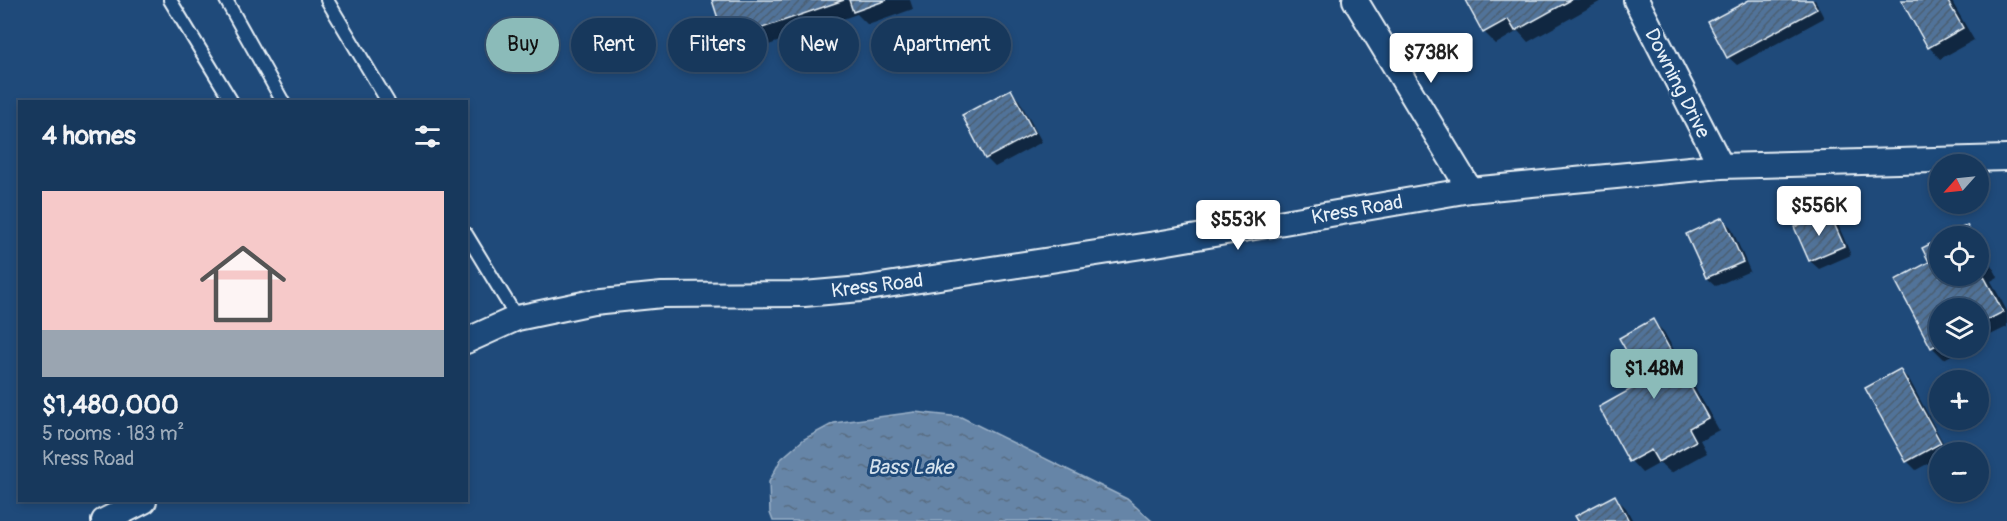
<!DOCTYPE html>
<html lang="en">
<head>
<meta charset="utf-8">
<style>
	body { margin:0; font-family:Pangolin,sans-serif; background:#244365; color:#f1f3f6; height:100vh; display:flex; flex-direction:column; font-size:22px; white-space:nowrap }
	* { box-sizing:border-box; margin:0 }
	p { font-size:20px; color:#9eacbb }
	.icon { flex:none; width:33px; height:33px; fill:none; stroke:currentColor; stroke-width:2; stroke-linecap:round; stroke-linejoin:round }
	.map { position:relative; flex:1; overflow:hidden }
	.details { position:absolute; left:18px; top:100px; width:450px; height:402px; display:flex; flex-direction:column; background:#17385c; border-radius:0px; box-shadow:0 3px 9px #0003,0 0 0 2px #365272 }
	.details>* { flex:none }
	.hud { position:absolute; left:486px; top:18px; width:570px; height:54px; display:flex; gap:12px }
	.needle { width:39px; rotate:243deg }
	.buttons { position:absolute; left:1929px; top:154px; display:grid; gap:12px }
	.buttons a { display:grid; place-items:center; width:60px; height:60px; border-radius:50%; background:#17385c; box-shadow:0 3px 9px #0003,0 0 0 2px #365272; font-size:30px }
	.price { position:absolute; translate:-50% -51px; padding:0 14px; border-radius:6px; background:#fff; color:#222; font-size:20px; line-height:39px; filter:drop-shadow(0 2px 3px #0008) }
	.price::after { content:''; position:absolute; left:50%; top:36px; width:18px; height:14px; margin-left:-9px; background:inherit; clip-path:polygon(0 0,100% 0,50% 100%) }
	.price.selected { background:#8bbbb9; color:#111 }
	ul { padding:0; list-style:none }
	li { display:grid; align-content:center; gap:12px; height:318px; padding:0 24px }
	li span { display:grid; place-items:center; height:186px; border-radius:0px; color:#555 }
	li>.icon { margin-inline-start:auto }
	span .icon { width:108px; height:108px; fill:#fffc; stroke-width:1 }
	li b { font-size:26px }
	h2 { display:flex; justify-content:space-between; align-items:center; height:72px; padding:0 24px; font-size:26px }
	.tag { padding:0 21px; border-radius:27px; background:#17385c; box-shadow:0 3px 9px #0003,0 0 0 2px #365272; font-size:21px; line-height:54px }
	.tag.selected { background:#8bbbb9; color:#111 }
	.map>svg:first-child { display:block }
	.water { fill:url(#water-ripples); stroke:#9ab0c7; stroke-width:1.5 }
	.shadow { fill:#0007 }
	.building { fill:url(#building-hatch); stroke:#e8f1f8; stroke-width:1.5 }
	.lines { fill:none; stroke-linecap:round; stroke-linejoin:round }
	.service-casing { stroke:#e8f1f8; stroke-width:16 }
	.minor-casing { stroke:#e8f1f8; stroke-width:28 }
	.service { stroke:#1f4a7a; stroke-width:12 }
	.minor { stroke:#1f4a7a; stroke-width:24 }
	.labels { text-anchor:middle; stroke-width:6; stroke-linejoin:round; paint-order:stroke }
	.street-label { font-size:20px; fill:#e8f1f8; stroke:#1f4a7a }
	.water-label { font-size:21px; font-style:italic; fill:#d4e1ec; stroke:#1f4a7a }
</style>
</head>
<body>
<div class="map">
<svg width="2007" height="521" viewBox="0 0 2007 521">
	<defs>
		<pattern id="water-ripples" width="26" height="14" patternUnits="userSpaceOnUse" patternTransform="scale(1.5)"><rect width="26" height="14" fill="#6685a7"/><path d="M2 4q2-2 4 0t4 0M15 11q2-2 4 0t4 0" fill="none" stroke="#596d82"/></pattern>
		<pattern id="building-hatch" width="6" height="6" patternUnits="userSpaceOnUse" patternTransform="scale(1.5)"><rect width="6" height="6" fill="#517399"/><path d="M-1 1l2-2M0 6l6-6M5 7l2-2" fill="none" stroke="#4c5e72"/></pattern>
	</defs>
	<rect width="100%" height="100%" fill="#1f4a7a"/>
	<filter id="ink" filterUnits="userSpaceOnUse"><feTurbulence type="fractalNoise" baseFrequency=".0167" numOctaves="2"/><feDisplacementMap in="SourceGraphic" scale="12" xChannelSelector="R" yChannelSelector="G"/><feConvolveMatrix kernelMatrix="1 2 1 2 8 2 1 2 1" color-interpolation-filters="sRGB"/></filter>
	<g filter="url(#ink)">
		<path class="water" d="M 915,412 L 961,417 L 1127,499 L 1152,521 L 773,521 L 770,513 L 769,482 L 781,459 L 804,439 L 834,423 Z"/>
		<path class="shadow" d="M 714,0 L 910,0 L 913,9 L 868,25 L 857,14 L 754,50 L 743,38 L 737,41 L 723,27 Z
			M 1467,0 L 1603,0 L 1528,42 L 1518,31 L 1496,44 L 1484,32 Z
			M 1752,0 L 1815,0 L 1824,18 L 1737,65 L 1728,57 Z
			M 1903,0 L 1951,0 L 1974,40 L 1940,59 L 1929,47 Z
			M 1011,91 L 1019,100 L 1042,142 L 995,167 L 986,158 L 964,116 Z
			M 1828,213 L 1837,222 L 1851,255 L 1819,269 L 1810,261 L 1796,228 Z
			M 1722,219 L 1731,227 L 1750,271 L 1716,286 L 1707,278 L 1688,234 Z
			M 1978,239 L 1998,277 L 1991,281 L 2007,311 L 2007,327 L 1978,341 L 1978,309 L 1940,309 L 1940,348 L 1965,348 L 1944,359 L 1932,347 L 1940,276 L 1978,276 Z
			M 1653,321 L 1664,332 L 1719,430 L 1700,440 L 1707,453 L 1671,473 L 1660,463 L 1642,473 L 1631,461 L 1646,383 Z
			M 1900,371 L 1909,379 L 1948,452 L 1940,453 L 1940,457 L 1916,470 L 1907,461 Z
			M 1614,496 L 1626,508 L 1633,521 L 1580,521 Z"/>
		<path class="building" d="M 712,0 L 844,0 L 739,36 L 734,23 L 721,28 Z
			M 849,0 L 887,0 L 853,12 Z
			M 1465,0 L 1571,0 L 1515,31 L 1508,19 L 1483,33 Z
			M 1749,0 L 1812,0 L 1817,9 L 1727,58 L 1708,22 Z
			M 1901,0 L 1947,0 L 1963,28 L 1928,48 Z
			M 1011,89 L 1034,133 L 985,159 L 962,115 Z
			M 1829,212 L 1844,246 L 1809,261 L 1794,227 Z
			M 1723,217 L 1743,262 L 1706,278 L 1686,234 Z
			M 1967,225 L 1973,237 L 1944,237 Z
			M 1940,239 L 1940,276 L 1978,276 L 1978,247 L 1988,265 L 1980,269 L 2003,312 L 1978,325 L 1978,309 L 1940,309 L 1940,343 L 1931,348 L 1895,280 L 1929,262 L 1922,248 Z
			M 1653,319 L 1708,418 L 1689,428 L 1696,441 L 1658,462 L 1651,450 L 1629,462 L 1599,407 L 1644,382 L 1619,338 Z
			M 1900,369 L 1941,443 L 1906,462 L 1865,388 Z
			M 1615,495 L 1629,521 L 1578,521 L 1575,516 Z"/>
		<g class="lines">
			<defs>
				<path id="service" d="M 170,0 L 232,102
					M 226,0 L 283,102
					M 327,0 L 388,102
					M 466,234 L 517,318"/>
				<path id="minor" d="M 1355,0 L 1470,190
					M 1636,0 L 1721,166
					M 466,341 L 517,318 L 593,302 L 662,295 L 804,294 L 861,289 L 1162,243 L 1470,190 L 1721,166 L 2007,158
					M 104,521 L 144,501"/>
			</defs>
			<use href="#service" class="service-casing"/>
			<use href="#minor" class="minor-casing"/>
			<use href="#service" class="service"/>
			<use href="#minor" class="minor"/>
		</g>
	</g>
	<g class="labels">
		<g class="street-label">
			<text transform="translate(1678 83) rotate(63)" y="7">Downing Drive</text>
			<text transform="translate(1357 209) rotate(-10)" y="7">Kress Road</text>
			<text transform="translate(877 285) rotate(-7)" y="7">Kress Road</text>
		</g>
		<g class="water-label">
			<text x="910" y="474">Bass Lake</text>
		</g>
	</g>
</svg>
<div class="buttons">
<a><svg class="needle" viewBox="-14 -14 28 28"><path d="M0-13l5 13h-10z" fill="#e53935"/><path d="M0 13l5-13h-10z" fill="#9eacbb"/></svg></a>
<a><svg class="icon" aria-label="locate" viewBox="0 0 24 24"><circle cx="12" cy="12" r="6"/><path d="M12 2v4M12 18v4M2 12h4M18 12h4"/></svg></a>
<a><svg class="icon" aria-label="layers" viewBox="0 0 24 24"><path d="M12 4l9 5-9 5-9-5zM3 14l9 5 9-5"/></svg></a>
<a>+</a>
<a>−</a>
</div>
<b class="price" style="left:1431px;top:84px">$738K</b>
<b class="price" style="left:1819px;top:237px">$556K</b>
<b class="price" style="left:1238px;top:251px">$553K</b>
<b class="price selected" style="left:1654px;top:400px">$1.48M</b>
<div class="hud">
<a class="tag selected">Buy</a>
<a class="tag">Rent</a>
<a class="tag">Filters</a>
<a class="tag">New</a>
<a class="tag">Apartment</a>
</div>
<section class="details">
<h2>4 homes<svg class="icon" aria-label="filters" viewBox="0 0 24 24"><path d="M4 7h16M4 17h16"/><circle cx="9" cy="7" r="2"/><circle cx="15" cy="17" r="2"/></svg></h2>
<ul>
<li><span style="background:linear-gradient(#f6c9c9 75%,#9aa5b1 0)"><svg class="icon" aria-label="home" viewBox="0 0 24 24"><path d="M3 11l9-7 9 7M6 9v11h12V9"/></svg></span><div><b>$1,480,000</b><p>5 rooms · 183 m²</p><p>Kress Road</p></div></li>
</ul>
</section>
</div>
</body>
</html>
